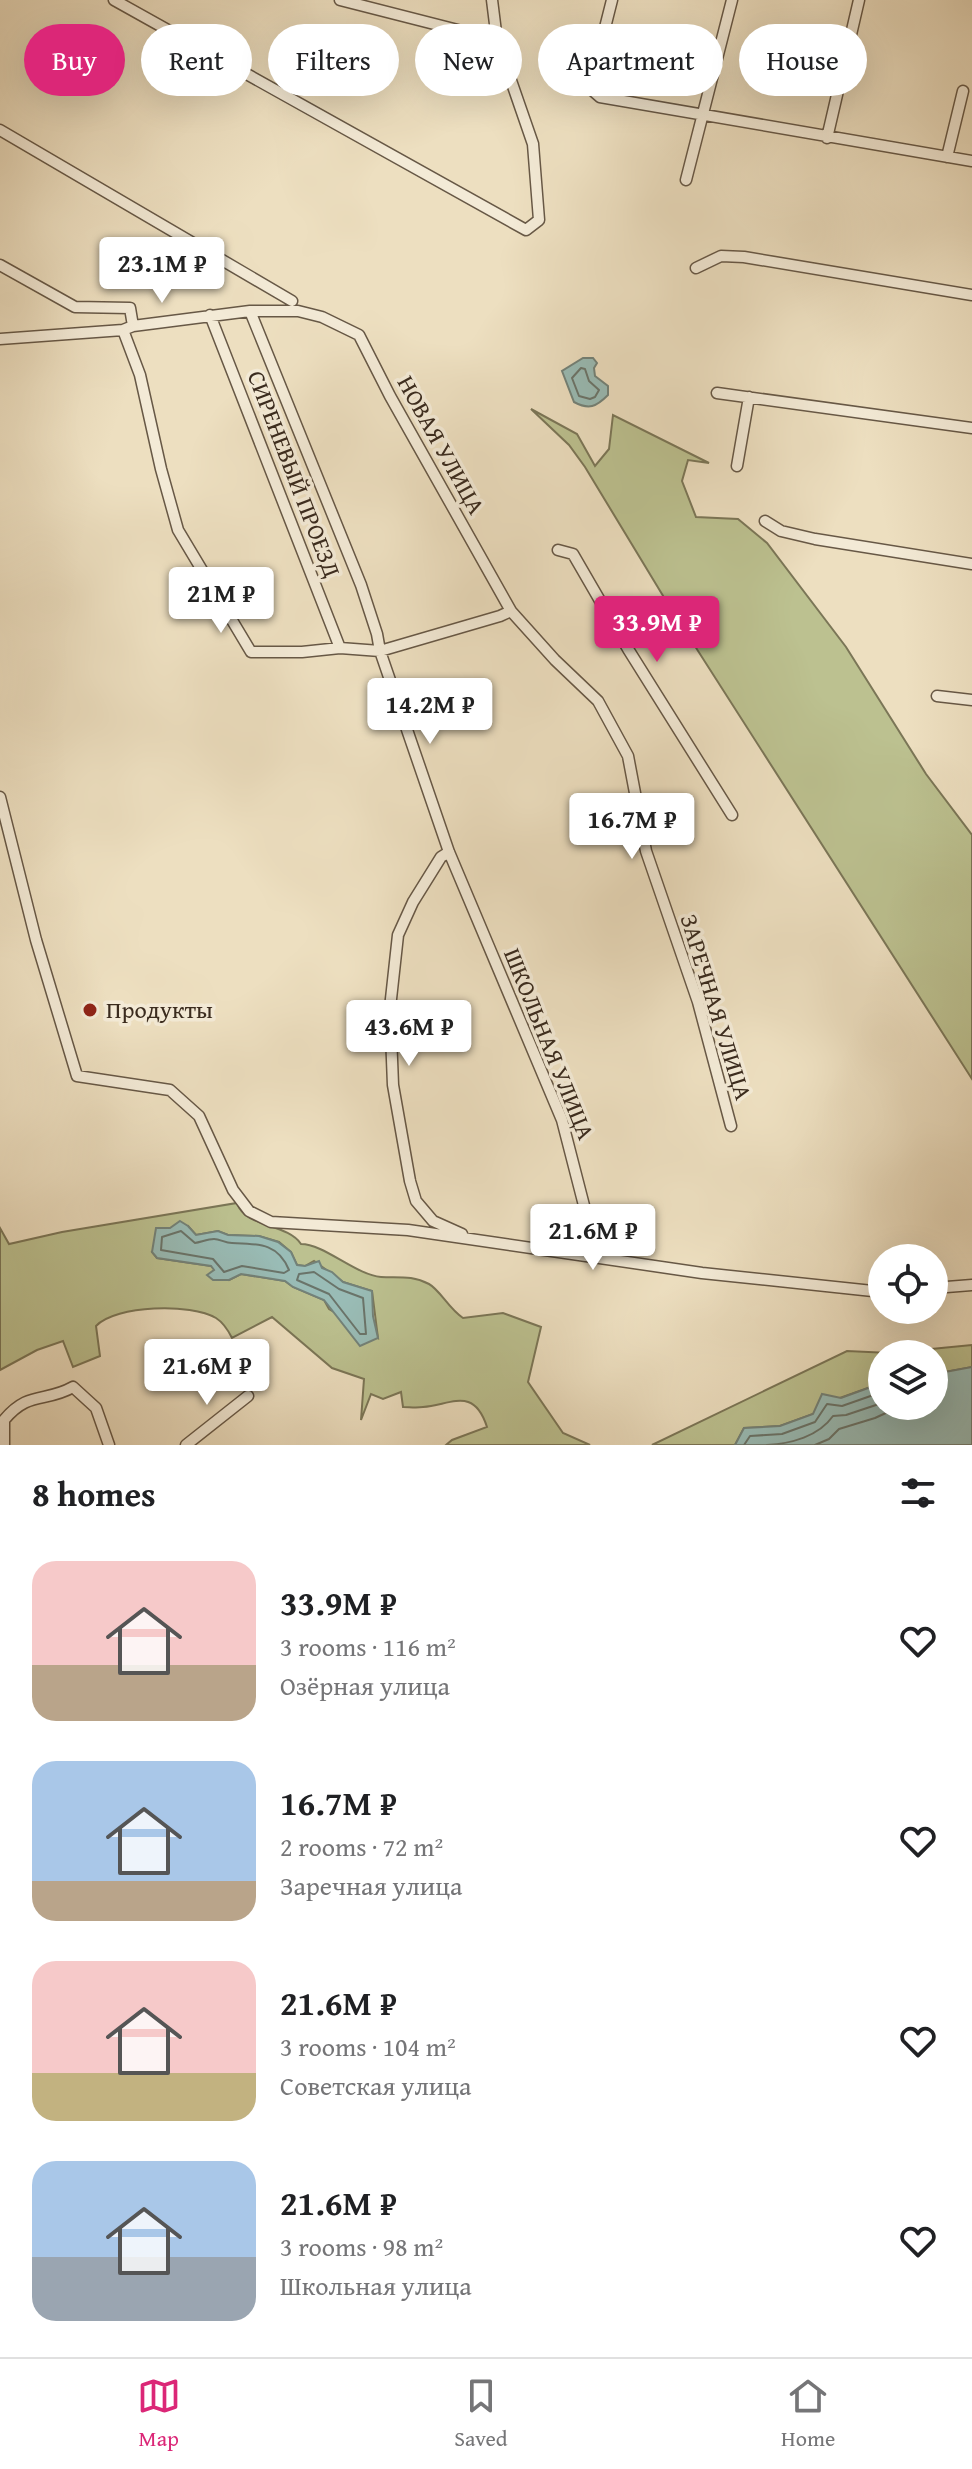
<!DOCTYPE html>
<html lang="en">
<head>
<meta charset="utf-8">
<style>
	body { margin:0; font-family:"Gentium Book Plus",serif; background:#f6f6f6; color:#202124; height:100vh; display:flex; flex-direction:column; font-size:30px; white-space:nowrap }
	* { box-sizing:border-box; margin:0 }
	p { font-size:26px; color:#757577 }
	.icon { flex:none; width:44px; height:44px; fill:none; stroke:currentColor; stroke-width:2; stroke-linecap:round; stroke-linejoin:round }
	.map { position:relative; height:1445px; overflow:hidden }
	.drawer { display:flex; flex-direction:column; background:#fff; flex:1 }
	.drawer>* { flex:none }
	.guide { position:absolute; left:24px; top:24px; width:924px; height:72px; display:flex; gap:16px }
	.controls { position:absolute; left:868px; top:1244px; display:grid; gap:16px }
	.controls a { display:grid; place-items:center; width:80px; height:80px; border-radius:50%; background:#fff; box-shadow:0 8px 32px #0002; font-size:40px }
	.price { position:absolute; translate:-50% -68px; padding:0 18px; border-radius:8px; background:#fff; color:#222; font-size:26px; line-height:52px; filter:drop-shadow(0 2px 4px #0008) }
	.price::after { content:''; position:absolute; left:50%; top:48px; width:24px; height:18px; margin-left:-12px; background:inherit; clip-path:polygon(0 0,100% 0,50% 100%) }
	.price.selected { background:#db2777; color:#fff }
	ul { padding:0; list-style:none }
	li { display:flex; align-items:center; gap:24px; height:200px; padding:0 32px }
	li span { display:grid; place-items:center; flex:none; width:224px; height:160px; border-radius:24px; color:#555 }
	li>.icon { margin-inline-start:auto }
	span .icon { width:96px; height:96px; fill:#fffc; stroke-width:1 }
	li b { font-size:34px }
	h2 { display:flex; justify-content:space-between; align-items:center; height:96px; padding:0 32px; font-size:34px }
	.tag { padding:0 28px; border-radius:36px; background:#fff; box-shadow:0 8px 32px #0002; font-size:28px; line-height:72px }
	.tag.selected { background:#db2777; color:#fff }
	.tabs { display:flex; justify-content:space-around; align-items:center; height:112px; border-top:2px solid #e0e0e0; background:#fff; font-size:22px; color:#757577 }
	.tabs a { display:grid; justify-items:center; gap:4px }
	.tabs .selected { color:#db2777 }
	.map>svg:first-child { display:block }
	.green { fill:#bcc190; stroke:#7b7657; stroke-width:2; fill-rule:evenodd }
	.water { fill:#99bcb6; stroke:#738279; stroke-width:2 }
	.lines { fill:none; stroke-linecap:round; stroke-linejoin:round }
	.shore { stroke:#6a746a; stroke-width:2 }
	.street-casing { stroke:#675846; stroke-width:13 }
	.street { stroke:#f3ead6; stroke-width:10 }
	.poi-dot { fill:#8f2418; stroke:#f3ead6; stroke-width:3 }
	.labels { text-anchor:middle; stroke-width:7; stroke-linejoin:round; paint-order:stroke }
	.street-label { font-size:24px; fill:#3a2b1e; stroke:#f3ead6 }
	.poi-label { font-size:24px; fill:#3a2b1e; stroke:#f3ead6; text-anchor:start }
</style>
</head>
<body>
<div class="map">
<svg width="972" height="1445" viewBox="0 0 972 1445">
	<rect width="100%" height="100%" fill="#eddfc0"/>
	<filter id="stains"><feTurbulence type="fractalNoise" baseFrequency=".0025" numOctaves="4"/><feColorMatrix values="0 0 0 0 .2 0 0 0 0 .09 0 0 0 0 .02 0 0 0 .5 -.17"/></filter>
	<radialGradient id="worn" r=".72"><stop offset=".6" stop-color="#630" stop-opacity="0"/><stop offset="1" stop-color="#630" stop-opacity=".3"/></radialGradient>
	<path class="green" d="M 531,409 L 577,434 L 595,466 L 609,449 L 613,415 L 709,463 L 688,460 L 682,481 L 696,517 L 738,519 L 767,543 L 846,647 L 926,774 L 972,835 L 972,1079 L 668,604 L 585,467 L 569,445 Z
		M 237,1203 C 245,1228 287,1223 301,1244 C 324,1244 356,1275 381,1277 C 398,1278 412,1275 429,1284 C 440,1290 449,1309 463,1318 L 503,1313 L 541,1327 L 528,1382 L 563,1433 L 590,1445 L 446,1445 L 452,1440 L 487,1427 C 474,1387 453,1404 423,1407 C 416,1408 409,1407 403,1407 L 401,1392 L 383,1399 L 371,1394 L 361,1420 L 364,1379 L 332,1368 L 272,1317 L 232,1338 C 228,1330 224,1323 216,1318 C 191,1303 116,1305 96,1326 L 100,1356 L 73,1367 L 63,1341 L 37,1350 L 0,1370 L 0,1228 L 9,1244 L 62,1232 ZM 188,1226 L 196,1235 L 218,1231 L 228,1235 L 259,1236 L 279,1242 L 291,1252 L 297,1265 L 305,1266 L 314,1261 L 343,1282 L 372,1291 L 378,1338 L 329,1309 L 324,1300 L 293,1287 L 285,1281 L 241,1274 L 229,1280 L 211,1266 L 157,1258 L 152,1252 Z
		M 972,1345 L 972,1367 L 934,1374 L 934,1354 L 882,1354 L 882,1383 L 840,1398 L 813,1414 L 780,1426 L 744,1428 L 735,1445 L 652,1445 L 847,1351 L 890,1353 Z"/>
	<path class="water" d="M 583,358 L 593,358 L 597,363 L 594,368 L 595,376 L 608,386 L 608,395 C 596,407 589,410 574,402 L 562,371 Z
		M 180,1221 L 188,1226 L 196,1235 L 218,1231 L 228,1235 L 259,1236 L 278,1242 L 291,1252 L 297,1265 L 305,1266 L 319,1261 L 322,1268 L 332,1272 L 343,1282 L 372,1291 L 373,1316 L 378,1338 L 360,1346 L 324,1300 L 293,1287 L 285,1281 L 241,1274 L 229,1280 L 213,1280 L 207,1275 L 214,1270 L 211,1266 L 157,1258 L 152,1252 L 156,1228 L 170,1228 Z
		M 972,1367 L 972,1445 L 735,1445 L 744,1428 L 780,1426 L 813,1414 L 822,1394 L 841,1398 L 882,1383 L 882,1406 L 934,1406 L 934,1374 Z"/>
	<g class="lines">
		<path class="shore" d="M 581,368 L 585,369 L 589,381 L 599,390 L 595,397 L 590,399 L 579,396 L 572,378 Z
			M 181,1231 L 195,1243 C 201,1242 208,1239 214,1239 C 220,1239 225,1243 232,1243 C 259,1244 278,1243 289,1270 L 284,1273 L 242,1266 L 224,1272 L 213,1259 L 161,1250 L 162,1237 Z
			M 314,1272 L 339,1289 L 363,1298 L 366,1334 L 360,1334 L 329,1294 L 297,1280 L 299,1274 Z
			M 744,1445 L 750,1436 L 782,1434 L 815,1422 L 827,1404 L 842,1406 L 882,1392
			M 767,1445 C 791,1444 819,1436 833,1416 L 846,1415 L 882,1403
			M 815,1445 L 829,1439 L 839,1429 L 875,1418 L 901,1406"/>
		<defs>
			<path id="street" d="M 114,0 L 526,230 L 539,220 L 533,144 L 497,40 L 492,0
				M 340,0 L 497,40
				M 612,0 L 591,83 L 592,90 L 600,97 L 972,161
				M 0,130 L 292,301
				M 827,138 L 859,0
				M 947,157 L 963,91
				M 686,180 L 732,0
				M 0,265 L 75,307 L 130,308 L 133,326
				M 696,268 L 721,256 L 744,257 L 972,295
				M 250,311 L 361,585 L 377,634 L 380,651 L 449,852 L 562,1120 L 597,1256
				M 210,315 L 340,648
				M 123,330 L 140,375 L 161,469 L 178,530 L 251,652 L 302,652 L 340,648 L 380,651 L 500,616 L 511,611
				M 0,339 L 123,330 L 133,326 L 250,311 L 298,311 L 322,317 L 359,335 L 390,396 L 511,611 L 555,660 L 598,701 L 628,756 L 646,851 L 698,1002 L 731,1126
				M 717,393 L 972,428
				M 737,466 L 749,397
				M 765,521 L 781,531 L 815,539 L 972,564
				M 558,550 L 573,554 L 628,649 L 732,815
				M 937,696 L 972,700
				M 0,797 L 36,940 L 77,1076 L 170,1090 L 199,1116 L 233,1190 L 249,1211 L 271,1222 L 408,1230 L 702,1273 L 882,1292
				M 449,852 L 441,857 L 413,902 L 398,935 L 390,1008 L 393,1085 L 410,1181 L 416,1201 L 433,1221 L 462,1234
				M 934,1288 L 972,1285
				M 4,1445 L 4,1420 C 29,1390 45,1403 73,1387 L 96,1408 L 109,1445
				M 186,1445 L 248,1396"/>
		</defs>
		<use href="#street" class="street-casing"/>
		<use href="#street" class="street"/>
	</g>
	<circle class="poi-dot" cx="90" cy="1010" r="8"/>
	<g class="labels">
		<g class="street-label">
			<text transform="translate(441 445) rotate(61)" y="8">НОВАЯ УЛИЦА</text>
			<text transform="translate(294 474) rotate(69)" y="8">СИРЕНЕВЫЙ ПРОЕЗД</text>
			<text transform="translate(716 1007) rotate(73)" y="8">ЗАРЕЧНАЯ УЛИЦА</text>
			<text transform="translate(549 1044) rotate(68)" y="8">ШКОЛЬНАЯ УЛИЦА</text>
		</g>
		<g class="poi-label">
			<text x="106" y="1018">Продукты</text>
		</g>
	</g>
	<rect width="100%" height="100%" filter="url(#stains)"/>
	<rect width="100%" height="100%" fill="url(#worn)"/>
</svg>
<div class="controls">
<a><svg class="icon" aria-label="locate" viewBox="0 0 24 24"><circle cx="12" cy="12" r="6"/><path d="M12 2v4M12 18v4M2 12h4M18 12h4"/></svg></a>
<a><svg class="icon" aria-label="layers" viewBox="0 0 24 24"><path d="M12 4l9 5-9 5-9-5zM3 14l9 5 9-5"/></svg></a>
</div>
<b class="price" style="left:162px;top:305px">23.1M ₽</b>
<b class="price" style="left:221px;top:635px">21M ₽</b>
<b class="price selected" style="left:657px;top:664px">33.9M ₽</b>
<b class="price" style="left:430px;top:746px">14.2M ₽</b>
<b class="price" style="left:632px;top:861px">16.7M ₽</b>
<b class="price" style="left:409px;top:1068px">43.6M ₽</b>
<b class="price" style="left:593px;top:1272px">21.6M ₽</b>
<b class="price" style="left:207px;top:1407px">21.6M ₽</b>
<div class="guide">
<a class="tag selected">Buy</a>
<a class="tag">Rent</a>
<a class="tag">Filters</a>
<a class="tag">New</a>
<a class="tag">Apartment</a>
<a class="tag">House</a>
</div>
</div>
<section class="drawer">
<h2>8 homes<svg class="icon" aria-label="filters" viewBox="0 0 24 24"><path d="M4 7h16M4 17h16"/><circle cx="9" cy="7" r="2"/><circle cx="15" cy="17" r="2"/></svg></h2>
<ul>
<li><span style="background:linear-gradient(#f6c9c9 65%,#b9a48a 0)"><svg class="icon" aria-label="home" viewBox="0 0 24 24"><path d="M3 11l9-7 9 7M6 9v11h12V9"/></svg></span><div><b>33.9M ₽</b><p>3 rooms · 116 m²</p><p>Озёрная улица</p></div><svg class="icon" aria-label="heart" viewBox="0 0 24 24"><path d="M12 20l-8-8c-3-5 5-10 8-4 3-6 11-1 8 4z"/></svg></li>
<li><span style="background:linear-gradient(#a9c7e8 75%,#b9a48a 0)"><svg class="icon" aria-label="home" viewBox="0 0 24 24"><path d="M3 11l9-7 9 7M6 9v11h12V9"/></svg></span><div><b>16.7M ₽</b><p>2 rooms · 72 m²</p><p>Заречная улица</p></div><svg class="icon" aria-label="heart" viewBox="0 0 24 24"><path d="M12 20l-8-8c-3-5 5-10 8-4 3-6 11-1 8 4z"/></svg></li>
<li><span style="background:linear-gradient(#f6c9c9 70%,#c2b280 0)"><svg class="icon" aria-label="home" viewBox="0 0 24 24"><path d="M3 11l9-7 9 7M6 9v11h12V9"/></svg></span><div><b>21.6M ₽</b><p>3 rooms · 104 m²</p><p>Советская улица</p></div><svg class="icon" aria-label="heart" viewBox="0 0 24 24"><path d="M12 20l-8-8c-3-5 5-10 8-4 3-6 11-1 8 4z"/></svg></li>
<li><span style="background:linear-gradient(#a9c7e8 60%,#9aa5b1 0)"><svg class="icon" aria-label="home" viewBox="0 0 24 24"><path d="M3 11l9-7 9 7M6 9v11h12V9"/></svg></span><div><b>21.6M ₽</b><p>3 rooms · 98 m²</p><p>Школьная улица</p></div><svg class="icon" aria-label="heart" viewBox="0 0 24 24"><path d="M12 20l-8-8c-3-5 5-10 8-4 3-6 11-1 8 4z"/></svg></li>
</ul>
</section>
<nav class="tabs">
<a class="selected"><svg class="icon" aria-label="map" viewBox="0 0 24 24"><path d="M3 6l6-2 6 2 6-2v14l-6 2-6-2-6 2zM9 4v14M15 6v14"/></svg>Map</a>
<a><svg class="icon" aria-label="saved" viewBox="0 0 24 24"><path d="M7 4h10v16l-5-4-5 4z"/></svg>Saved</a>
<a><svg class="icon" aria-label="home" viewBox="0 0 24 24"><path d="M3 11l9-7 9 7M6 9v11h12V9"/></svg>Home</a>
</nav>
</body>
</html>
